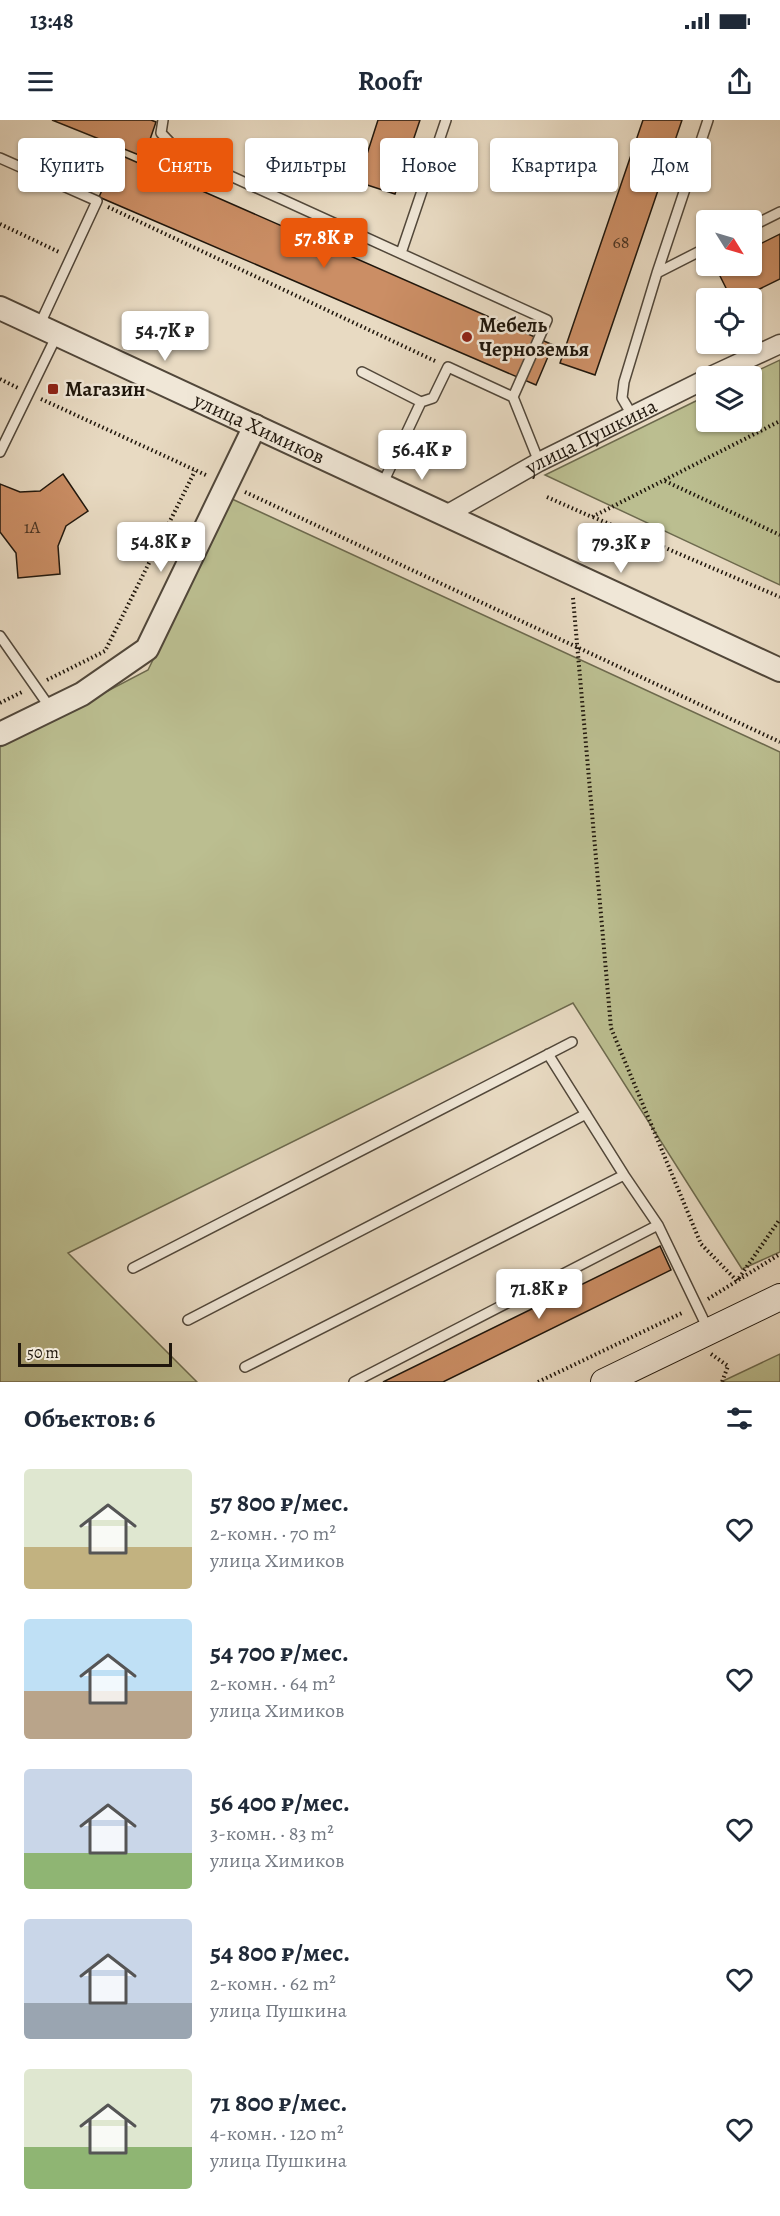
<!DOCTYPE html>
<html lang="ru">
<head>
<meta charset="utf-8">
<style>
	body { margin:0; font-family:Alegreya,serif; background:#f2f2f3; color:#1f2937; height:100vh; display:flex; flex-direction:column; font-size:22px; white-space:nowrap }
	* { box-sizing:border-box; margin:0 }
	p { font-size:20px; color:#747a83 }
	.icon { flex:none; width:33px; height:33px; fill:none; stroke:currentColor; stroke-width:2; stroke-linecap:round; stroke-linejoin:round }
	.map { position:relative; height:1262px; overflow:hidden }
	.side { display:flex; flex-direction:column; background:#fff; flex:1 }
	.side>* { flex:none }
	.hud { position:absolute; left:18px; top:18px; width:744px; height:54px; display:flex; gap:12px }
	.needle { width:39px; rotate:127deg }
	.tools { position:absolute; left:696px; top:90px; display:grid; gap:12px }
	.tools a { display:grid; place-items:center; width:66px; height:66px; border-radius:6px; background:#fff; box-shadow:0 2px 4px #0004; font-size:30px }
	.scale { position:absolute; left:18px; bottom:15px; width:154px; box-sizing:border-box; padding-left:6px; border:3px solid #1f160c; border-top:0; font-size:16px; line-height:21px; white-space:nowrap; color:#1f160c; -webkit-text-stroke:4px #f0e7d7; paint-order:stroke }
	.price { position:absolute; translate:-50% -51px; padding:0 14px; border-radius:6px; background:#fff; color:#222; font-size:20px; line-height:39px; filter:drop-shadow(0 2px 3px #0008) }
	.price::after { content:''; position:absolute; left:50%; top:36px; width:18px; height:14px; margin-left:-9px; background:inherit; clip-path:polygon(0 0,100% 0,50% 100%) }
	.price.current { background:#ea580c; color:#fff }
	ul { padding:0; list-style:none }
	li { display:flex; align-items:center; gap:18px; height:150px; padding:0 24px }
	li span { display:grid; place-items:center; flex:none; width:168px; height:120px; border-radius:6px; color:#555 }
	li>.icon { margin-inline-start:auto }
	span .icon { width:72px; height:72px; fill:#fffc; stroke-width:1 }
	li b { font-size:26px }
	h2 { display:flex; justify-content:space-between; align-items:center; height:72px; padding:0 24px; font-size:26px }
	.pill { padding:0 21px; border-radius:6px; background:#fff; box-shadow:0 2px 4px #0004; font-size:21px; line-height:54px }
	.pill.current { background:#ea580c; color:#fff }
	.status { display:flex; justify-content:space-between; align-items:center; height:42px; padding:0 30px; background:#fff; direction:ltr }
	.status svg { height:16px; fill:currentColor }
	header { display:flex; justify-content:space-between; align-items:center; height:78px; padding:0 24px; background:#fff; font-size:27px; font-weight:700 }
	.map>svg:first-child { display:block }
	.green { fill:#bbbe90; stroke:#6d6a4e; stroke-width:1.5 }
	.building { fill:#cb8e65; stroke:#1f160c; stroke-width:1.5 }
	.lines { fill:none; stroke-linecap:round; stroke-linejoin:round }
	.service-casing { stroke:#51473a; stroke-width:12 }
	.minor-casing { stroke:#51473a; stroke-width:21 }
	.tertiary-casing { stroke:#51473a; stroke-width:26 }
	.secondary-casing { stroke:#1f160c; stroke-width:28 }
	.path { stroke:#1f160c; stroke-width:4; stroke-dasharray:1.5 3; stroke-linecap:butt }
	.service { stroke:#f0e7d7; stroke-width:9 }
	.minor { stroke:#f0e7d7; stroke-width:18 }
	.tertiary { stroke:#f0e7d7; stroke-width:22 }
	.secondary { stroke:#f0e7d7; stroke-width:26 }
	.poi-dot { fill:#8f2418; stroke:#f0e7d7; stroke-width:2 }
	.labels { text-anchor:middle; stroke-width:5; stroke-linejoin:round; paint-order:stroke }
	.number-label { font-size:18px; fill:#4a3422 }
	.poi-label { font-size:21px; font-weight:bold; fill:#1f160c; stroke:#f0e7d7; text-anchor:start }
	.street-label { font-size:21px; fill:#1f160c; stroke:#f0e7d7 }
</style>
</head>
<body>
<div class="status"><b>13:48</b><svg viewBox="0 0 49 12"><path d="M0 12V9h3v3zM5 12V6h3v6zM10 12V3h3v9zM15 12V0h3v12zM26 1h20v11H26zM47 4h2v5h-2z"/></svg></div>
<header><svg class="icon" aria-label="menu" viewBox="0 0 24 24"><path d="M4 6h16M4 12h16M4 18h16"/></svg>Roofr<svg class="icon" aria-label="share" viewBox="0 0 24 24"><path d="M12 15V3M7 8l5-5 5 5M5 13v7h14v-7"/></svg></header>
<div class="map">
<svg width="780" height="1262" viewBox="0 0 780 1262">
	<rect width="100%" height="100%" fill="#e8dac2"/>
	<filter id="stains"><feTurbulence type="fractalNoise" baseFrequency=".00333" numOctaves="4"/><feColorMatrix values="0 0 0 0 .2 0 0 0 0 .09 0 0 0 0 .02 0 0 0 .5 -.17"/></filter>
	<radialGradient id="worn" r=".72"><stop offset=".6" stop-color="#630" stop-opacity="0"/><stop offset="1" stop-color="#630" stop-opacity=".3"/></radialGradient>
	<path class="green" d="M 780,240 L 780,465 L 545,355 L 706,276 L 706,302 L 752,302 L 752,256 L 746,256 Z
		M 232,379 L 780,632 L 780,1132 L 742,1149 L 573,883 L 68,1133 L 197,1262 L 0,1262 L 0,627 L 148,550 Z
		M 780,1234 L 780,1262 L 721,1262 Z"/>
	<path class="building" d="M 52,0 L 151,0 L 156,2 L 144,37 Z
		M 378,0 L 420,0 L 395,74 L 358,62 Z
		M 643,0 L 682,0 L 595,255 L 560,243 Z
		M 118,34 L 553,225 L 536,265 L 99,77 Z
		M 780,114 L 780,159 L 741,178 L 731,178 L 715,146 L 752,146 L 752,128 Z
		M 63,354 L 88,391 L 66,406 L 58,426 L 60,454 L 18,458 L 16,433 L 0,412 L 0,364 L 20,372 L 40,371 Z
		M 660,1126 L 671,1150 L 443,1262 L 383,1262 Z"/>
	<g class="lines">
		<defs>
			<path id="service" d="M 163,0 L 161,13 L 180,33 L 547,200 L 513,277 L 539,342
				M 0,38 L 97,81 L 39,206
				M 752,106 L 780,92
				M 706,128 L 657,153 L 708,0
				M 401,133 L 446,0
				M 362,252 L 421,282 L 382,365
				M 421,282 L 433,278 L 448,247 L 513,277
				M 632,295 L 622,278 L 624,262 L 657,153
				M 0,332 L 57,215
				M 0,516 L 51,589
				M 548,934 L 624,1055 L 658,1105 L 708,1209
				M 133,1148 L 572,922
				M 188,1200 L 586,994
				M 245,1247 L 624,1055
				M 354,1262 L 658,1105"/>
			<g id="minor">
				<path d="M 711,256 L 780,224"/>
				<path id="s1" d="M 446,395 L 539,342 L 706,259"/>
			</g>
			<g id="tertiary">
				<path id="s2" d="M 0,188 L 780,550"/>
				<path d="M 0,614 L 82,574 L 147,529 L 255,306"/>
			</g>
			<path id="secondary" d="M 604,1262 L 780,1177"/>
		</defs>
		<use href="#service" class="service-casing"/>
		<use href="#minor" class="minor-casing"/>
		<use href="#tertiary" class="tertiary-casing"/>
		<use href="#secondary" class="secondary-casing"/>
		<path class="path" d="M 108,87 L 435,241
			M 0,104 L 59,132
			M 0,259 L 18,268
			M 41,279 L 208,356
			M 665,361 L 780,415
			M 245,372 L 780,622
			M 547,377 L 592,397 L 780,301
			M 593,397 L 780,477
			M 573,478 L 611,908 L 701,1124 L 737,1161
			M 47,560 L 105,531 L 195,351
			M 0,583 L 24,571
			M 739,1158 L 780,1099
			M 708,1179 L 780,1134
			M 711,1234 L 728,1246 L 722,1262
			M 538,1262 L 684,1192"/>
		<use href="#service" class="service"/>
		<use href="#minor" class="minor"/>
		<use href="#tertiary" class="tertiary"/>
		<use href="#secondary" class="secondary"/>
	</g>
	<g class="poi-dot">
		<circle cx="467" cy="217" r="6"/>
		<rect x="47" y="263" width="12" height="12" rx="3"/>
	</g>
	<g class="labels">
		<g class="number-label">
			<text x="621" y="128">68</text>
			<text x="32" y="413">1А</text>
		</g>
		<g class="poi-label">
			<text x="479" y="212">Мебель<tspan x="479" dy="24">Черноземья</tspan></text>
			<text x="65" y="276">Магазин</text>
		</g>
		<g class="street-label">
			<text dy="7" stroke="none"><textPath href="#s2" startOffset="286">улица Химиков</textPath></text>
			<text dy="7" stroke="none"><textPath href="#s1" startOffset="165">улица Пушкина</textPath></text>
		</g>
	</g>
	<rect width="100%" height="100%" filter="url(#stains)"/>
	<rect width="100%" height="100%" fill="url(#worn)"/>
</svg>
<div class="tools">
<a><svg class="needle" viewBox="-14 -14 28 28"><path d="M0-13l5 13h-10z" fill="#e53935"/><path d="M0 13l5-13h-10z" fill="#747a83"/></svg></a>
<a><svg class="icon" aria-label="locate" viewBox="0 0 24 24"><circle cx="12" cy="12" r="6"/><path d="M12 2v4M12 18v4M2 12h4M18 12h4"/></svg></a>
<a><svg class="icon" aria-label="layers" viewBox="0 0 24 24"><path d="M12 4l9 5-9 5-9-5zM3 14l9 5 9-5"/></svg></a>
</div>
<div class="scale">50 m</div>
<b class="price current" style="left:324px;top:149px">57.8K ₽</b>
<b class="price" style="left:165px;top:242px">54.7K ₽</b>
<b class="price" style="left:422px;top:361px">56.4K ₽</b>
<b class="price" style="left:161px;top:453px">54.8K ₽</b>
<b class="price" style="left:621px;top:454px">79.3K ₽</b>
<b class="price" style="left:539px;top:1200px">71.8K ₽</b>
<div class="hud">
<a class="pill">Купить</a>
<a class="pill current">Снять</a>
<a class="pill">Фильтры</a>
<a class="pill">Новое</a>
<a class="pill">Квартира</a>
<a class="pill">Дом</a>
</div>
</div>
<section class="side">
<h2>Объектов: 6<svg class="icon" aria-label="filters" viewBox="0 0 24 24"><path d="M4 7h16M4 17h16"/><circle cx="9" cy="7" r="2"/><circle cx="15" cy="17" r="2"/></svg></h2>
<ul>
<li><span style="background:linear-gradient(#dfe7d0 65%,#c2b280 0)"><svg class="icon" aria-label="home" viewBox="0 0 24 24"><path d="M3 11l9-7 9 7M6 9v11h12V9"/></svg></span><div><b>57 800 ₽/мес.</b><p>2-комн. · 70 m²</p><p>улица Химиков</p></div><svg class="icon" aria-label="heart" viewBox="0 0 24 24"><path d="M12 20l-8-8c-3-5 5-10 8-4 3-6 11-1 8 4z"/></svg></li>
<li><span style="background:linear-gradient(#bfe0f5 60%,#b9a48a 0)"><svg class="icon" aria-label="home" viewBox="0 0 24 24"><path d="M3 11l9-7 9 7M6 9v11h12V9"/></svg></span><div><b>54 700 ₽/мес.</b><p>2-комн. · 64 m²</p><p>улица Химиков</p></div><svg class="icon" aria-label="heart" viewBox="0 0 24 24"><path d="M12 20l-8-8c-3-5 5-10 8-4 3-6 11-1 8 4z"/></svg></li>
<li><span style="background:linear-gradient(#c9d6e8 70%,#8fb573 0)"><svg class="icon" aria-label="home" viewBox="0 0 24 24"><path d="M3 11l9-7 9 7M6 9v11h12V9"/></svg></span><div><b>56 400 ₽/мес.</b><p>3-комн. · 83 m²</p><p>улица Химиков</p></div><svg class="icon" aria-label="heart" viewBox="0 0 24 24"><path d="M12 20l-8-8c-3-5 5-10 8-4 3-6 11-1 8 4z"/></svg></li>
<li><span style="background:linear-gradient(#c9d6e8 70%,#9aa5b1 0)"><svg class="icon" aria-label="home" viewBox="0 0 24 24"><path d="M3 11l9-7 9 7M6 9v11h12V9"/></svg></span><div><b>54 800 ₽/мес.</b><p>2-комн. · 62 m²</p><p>улица Пушкина</p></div><svg class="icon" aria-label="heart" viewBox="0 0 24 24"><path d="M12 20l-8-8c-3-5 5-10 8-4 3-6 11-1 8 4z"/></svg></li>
<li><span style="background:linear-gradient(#dfe7d0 65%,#8fb573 0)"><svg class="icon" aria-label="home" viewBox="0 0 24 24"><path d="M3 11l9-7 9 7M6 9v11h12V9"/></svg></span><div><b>71 800 ₽/мес.</b><p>4-комн. · 120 m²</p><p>улица Пушкина</p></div><svg class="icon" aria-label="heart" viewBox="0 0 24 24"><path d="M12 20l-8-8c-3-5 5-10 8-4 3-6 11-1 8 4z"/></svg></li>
</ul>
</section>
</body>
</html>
